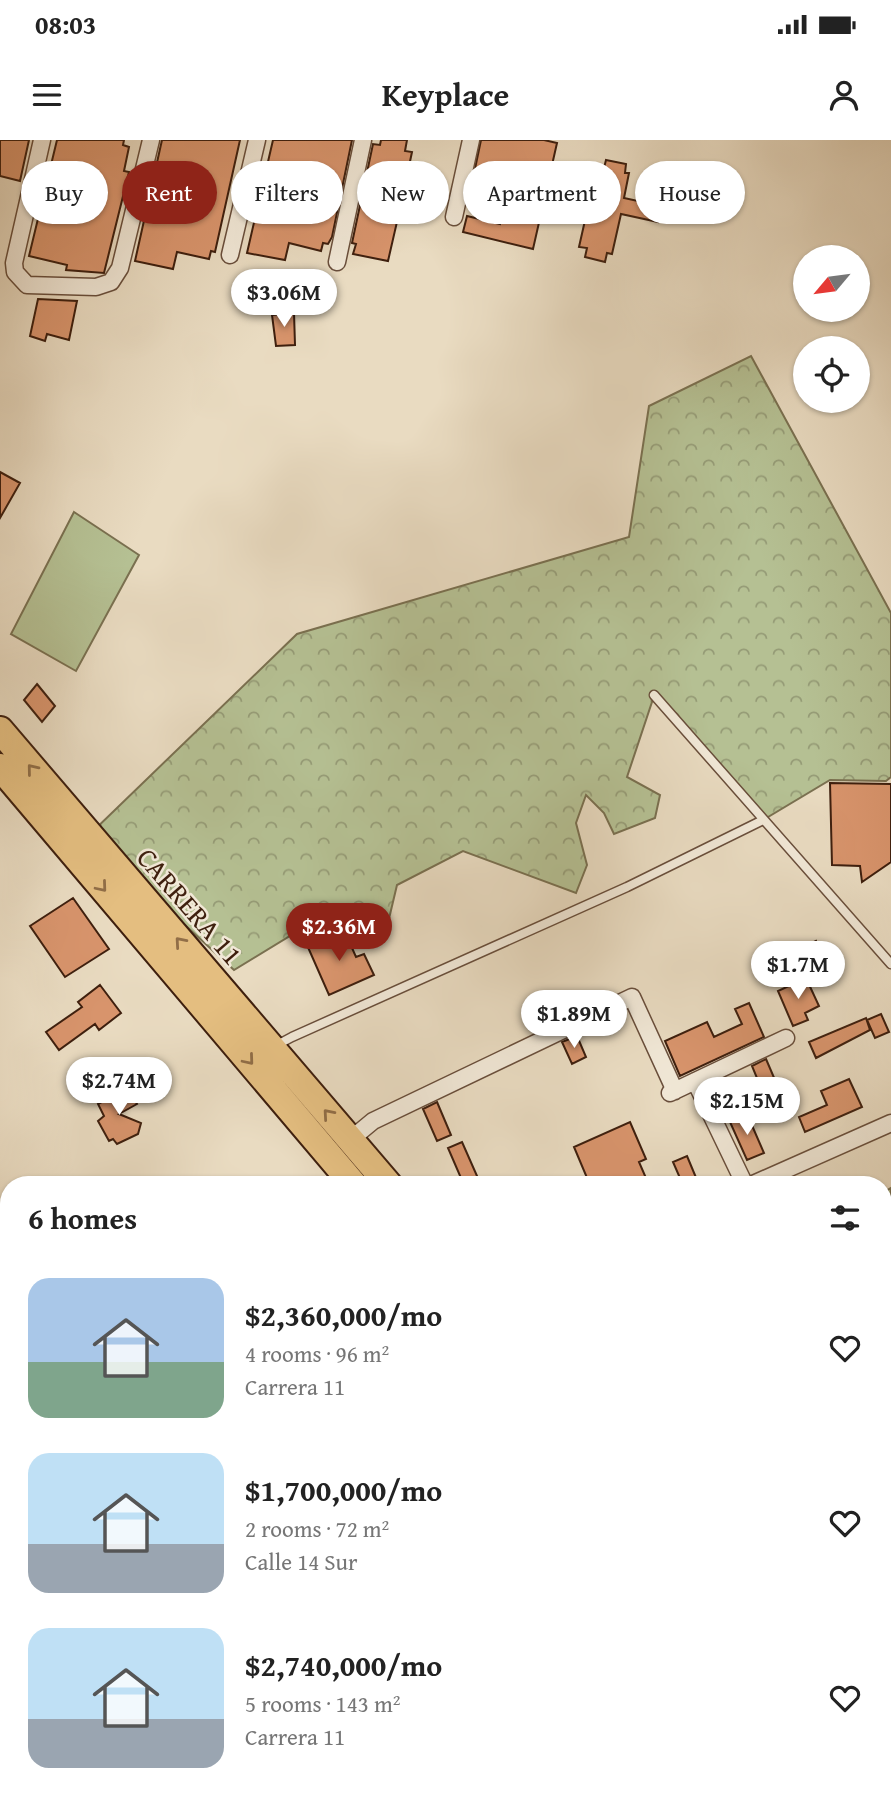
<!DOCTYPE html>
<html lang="en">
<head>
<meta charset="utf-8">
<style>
	body { margin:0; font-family:"Gentium Book Plus",serif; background:#f2f2f2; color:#222; height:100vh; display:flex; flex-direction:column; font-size:26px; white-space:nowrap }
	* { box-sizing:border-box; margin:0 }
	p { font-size:23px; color:#767676 }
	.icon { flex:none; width:38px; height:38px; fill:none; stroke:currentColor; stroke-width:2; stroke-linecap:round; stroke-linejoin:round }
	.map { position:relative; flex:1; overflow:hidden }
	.sheet { position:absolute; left:0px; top:1036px; width:892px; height:625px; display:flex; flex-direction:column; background:#fff; border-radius:28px 28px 0 0; box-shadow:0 2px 5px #0004 }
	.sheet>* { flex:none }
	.guide { position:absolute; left:21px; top:21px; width:850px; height:63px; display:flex; gap:14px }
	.needle { width:46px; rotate:241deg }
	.buttons { position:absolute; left:793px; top:105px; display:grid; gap:14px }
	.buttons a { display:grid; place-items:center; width:77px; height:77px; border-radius:50%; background:#fff; box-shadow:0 2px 5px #0004; font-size:35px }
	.price { position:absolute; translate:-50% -60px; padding:0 16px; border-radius:24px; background:#fff; color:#222; font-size:23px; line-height:46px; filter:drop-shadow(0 2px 4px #0008) }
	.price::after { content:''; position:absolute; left:50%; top:42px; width:21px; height:16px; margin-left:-10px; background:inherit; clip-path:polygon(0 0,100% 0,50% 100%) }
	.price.active { background:#8f2418; color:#fff }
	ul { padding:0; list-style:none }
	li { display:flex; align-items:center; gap:21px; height:175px; padding:0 28px }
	li span { display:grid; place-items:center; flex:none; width:196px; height:140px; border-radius:21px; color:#555 }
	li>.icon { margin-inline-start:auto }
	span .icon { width:84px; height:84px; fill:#fffc; stroke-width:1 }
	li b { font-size:30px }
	h2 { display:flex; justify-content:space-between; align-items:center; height:84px; padding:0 28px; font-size:30px }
	.tag { padding:0 24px; border-radius:32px; background:#fff; box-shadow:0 2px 5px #0004; font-size:24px; line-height:63px }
	.tag.active { background:#8f2418; color:#fff }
	.status { display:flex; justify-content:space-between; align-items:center; height:49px; padding:0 35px; background:#fff; direction:ltr }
	.status svg { height:19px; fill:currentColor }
	header { display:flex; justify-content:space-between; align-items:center; height:91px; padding:0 28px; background:#fff; font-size:32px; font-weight:700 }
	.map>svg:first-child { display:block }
	.forest { fill:url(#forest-crowns); stroke:#7a7050; stroke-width:2 }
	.pitch { fill:#b5c093; stroke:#7a7050; stroke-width:2 }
	.building { fill:#d8946c; stroke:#3e1f0e; stroke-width:2 }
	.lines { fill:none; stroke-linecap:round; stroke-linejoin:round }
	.lane-casing { stroke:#694e3b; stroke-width:11 }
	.street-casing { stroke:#694e3b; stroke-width:19 }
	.primary-casing { stroke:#3e1f0e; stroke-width:30 }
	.lane { stroke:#f1e8d7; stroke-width:8 }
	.street { stroke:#f1e8d7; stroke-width:16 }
	.primary { stroke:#e4be80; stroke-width:26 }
	.oneway { stroke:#916e47 }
	.labels { text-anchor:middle; stroke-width:5; stroke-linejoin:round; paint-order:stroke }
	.street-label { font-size:28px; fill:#3e1f0e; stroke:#f1e8d7 }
</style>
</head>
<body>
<div class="status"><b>08:03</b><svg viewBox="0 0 49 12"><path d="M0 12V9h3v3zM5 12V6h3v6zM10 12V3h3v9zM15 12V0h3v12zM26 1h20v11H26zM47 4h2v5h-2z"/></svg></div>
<header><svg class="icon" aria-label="menu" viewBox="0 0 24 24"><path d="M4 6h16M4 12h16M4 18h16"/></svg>Keyplace<svg class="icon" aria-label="person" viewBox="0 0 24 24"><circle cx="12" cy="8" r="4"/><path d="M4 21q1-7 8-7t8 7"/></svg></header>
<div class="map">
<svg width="891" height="1660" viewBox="0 0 891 1660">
	<defs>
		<pattern id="forest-crowns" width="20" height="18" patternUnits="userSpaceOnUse" patternTransform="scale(1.75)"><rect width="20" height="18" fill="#b5c093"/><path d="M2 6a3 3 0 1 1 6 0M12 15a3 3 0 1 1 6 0" fill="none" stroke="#959b76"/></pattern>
	</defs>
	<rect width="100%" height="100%" fill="#e9dbc1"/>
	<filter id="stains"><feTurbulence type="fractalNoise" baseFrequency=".00286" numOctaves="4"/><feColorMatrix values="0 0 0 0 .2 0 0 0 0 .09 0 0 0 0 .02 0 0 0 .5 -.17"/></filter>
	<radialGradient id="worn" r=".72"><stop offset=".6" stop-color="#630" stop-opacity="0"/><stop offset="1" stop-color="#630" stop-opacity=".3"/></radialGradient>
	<path class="forest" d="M 751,216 L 891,473 L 891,637 L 886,641 L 830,640 L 763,680 L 654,556 L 627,637 L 660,655 L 655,678 L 614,694 L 604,673 L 586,655 L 576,683 L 587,725 L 576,753 L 463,711 L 397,745 L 387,787 L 333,778 L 290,796 L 234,830 L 88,696 L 297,494 L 629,397 L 649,266 Z"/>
	<path class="pitch" d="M 74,372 L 139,415 L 76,531 L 11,494 Z
		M 891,1048 L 891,1581 L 884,1572 L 884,1052 Z"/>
	<path class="building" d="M 0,0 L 29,0 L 20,41 L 0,36 Z
		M 57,0 L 124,0 L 123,5 L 129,7 L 124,31 L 129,32 L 104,133 L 66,130 L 67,125 L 29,116 Z
		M 162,0 L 240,0 L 215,112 L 211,111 L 209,119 L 177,112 L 173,129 L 135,121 Z
		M 273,0 L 352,0 L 332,97 L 328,104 L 323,103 L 321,111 L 289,103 L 285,120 L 247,113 Z
		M 381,0 L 407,0 L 405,11 L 412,12 L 405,45 L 443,53 L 439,70 L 404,62 L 399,73 L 388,121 L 353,114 L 356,104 L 352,103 L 373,4 L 380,5 Z
		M 481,0 L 544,0 L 557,3 L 533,109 L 463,92 L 467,76 L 500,84 L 507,51 L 472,43 Z
		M 606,20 L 626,24 L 625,33 L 629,33 L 624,58 L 661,66 L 658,82 L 621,74 L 612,114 L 607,113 L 605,122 L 585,117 L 587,108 L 579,107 L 597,27 L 604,28 Z
		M 38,159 L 77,161 L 69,200 L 47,194 L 45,201 L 30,196 Z
		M 294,173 L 295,205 L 276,206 L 272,175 Z
		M 0,332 L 20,343 L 0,378 Z
		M 37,544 L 55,566 L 42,582 L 24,560 Z
		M 830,643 L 891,644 L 891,722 L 862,742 L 860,726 L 832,725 Z
		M 73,758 L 109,809 L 65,837 L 30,786 Z
		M 344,790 L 356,817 L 364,814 L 374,835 L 329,855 L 307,805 Z
		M 816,801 L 823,818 L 809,824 L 802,808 Z
		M 806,838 L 819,866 L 805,873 L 808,880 L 793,886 L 778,851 Z
		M 100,845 L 121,873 L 99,890 L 95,884 L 59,910 L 46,892 L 82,867 L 78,862 Z
		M 749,863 L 764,897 L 680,936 L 665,901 L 707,882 L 714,897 L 742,884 L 735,869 Z
		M 881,874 L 889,892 L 875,898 L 867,880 Z
		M 866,878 L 870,890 L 816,918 L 809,902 Z
		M 577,896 L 586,917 L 572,924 L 562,902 Z
		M 766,919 L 781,954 L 766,960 L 752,926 Z
		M 849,939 L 862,967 L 805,992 L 799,977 L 827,965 L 821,951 Z
		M 127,948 L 137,964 L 119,974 L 141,983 L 138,994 L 117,1004 L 113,999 L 109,1001 L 98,981 L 104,976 L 98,964 Z
		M 437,962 L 451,995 L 437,1001 L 423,969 Z
		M 747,974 L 764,1013 L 747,1020 L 730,982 Z
		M 630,982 L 646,1019 L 639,1022 L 649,1045 L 590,1045 L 574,1007 Z
		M 462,1002 L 481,1045 L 464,1045 L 448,1008 Z
		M 687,1016 L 697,1040 L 683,1045 L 673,1022 Z"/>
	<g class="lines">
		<defs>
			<path id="lane" d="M 654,555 L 891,824
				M 277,905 L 292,897 L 627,747 L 763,680
				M 445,1652 L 452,1660
				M 272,1660 L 281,1652"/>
			<path id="street" d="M 42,0 L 14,123 L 15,132 L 27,145 L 96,147 L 111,142 L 120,128 L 151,0
				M 454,77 L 471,0
				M 230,115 L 257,0
				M 337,122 L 363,0
				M 695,941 L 745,1045
				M 670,953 L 786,898
				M 350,1000 L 373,981 L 632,857 L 675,951
				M 751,1045 L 891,983"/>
			<path id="primary" d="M 0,590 L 389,1045
				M 0,627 L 354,1045
				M 884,1629 L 891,1637
				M 872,1652 L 878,1660"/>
		</defs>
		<use href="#lane" class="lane-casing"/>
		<use href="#street" class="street-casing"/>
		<use href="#primary" class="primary-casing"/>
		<use href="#lane" class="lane"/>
		<use href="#street" class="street"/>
		<use href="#primary" class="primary"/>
	</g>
	<defs><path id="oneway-chevron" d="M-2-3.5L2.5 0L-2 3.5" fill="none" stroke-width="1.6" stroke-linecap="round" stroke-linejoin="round" transform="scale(1.75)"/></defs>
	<g class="oneway">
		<use href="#oneway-chevron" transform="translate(32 629) rotate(-129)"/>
		<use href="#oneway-chevron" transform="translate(102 747) rotate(50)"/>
		<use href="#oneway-chevron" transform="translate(180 802) rotate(-131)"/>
		<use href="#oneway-chevron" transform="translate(249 920) rotate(50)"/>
		<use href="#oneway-chevron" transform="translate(328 974) rotate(-131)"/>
	</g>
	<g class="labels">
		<g class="street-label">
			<text transform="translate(190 766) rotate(49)" y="10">CARRERA 11</text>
		</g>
	</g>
	<rect width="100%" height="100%" filter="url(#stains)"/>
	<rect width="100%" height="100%" fill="url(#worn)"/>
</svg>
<div class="buttons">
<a><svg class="needle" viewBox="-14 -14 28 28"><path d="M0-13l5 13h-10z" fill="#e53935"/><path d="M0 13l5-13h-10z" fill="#767676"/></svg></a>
<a><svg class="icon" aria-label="locate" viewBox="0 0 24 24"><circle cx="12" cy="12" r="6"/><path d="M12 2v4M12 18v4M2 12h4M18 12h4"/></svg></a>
</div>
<b class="price" style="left:284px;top:189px">$3.06M</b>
<b class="price active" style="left:339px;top:823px">$2.36M</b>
<b class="price" style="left:798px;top:861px">$1.7M</b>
<b class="price" style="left:574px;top:910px">$1.89M</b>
<b class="price" style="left:119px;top:977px">$2.74M</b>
<b class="price" style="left:747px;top:997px">$2.15M</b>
<div class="guide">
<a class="tag">Buy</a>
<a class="tag active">Rent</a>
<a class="tag">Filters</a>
<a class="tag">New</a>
<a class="tag">Apartment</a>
<a class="tag">House</a>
</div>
<section class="sheet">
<h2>6 homes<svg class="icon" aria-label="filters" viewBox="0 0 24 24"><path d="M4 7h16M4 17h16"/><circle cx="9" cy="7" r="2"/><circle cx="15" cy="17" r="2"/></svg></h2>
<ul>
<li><span style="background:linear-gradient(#a9c7e8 60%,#7fa58c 0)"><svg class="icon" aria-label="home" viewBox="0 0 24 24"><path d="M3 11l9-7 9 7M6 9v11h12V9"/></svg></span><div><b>$2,360,000/mo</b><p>4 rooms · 96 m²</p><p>Carrera 11</p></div><svg class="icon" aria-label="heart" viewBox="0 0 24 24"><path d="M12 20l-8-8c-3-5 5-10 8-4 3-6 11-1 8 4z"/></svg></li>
<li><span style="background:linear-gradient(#bfe0f5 65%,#9aa5b1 0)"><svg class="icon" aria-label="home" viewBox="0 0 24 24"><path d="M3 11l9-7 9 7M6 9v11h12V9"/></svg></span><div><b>$1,700,000/mo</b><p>2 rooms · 72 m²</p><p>Calle 14 Sur</p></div><svg class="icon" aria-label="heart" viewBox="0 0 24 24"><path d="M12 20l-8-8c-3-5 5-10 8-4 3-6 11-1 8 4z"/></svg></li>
<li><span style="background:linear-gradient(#bfe0f5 65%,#9aa5b1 0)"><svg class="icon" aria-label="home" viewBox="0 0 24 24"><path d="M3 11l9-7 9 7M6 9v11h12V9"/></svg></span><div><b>$2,740,000/mo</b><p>5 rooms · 143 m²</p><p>Carrera 11</p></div><svg class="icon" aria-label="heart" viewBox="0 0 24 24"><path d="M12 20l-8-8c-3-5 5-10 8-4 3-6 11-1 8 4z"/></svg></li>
</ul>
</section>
</div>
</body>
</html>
